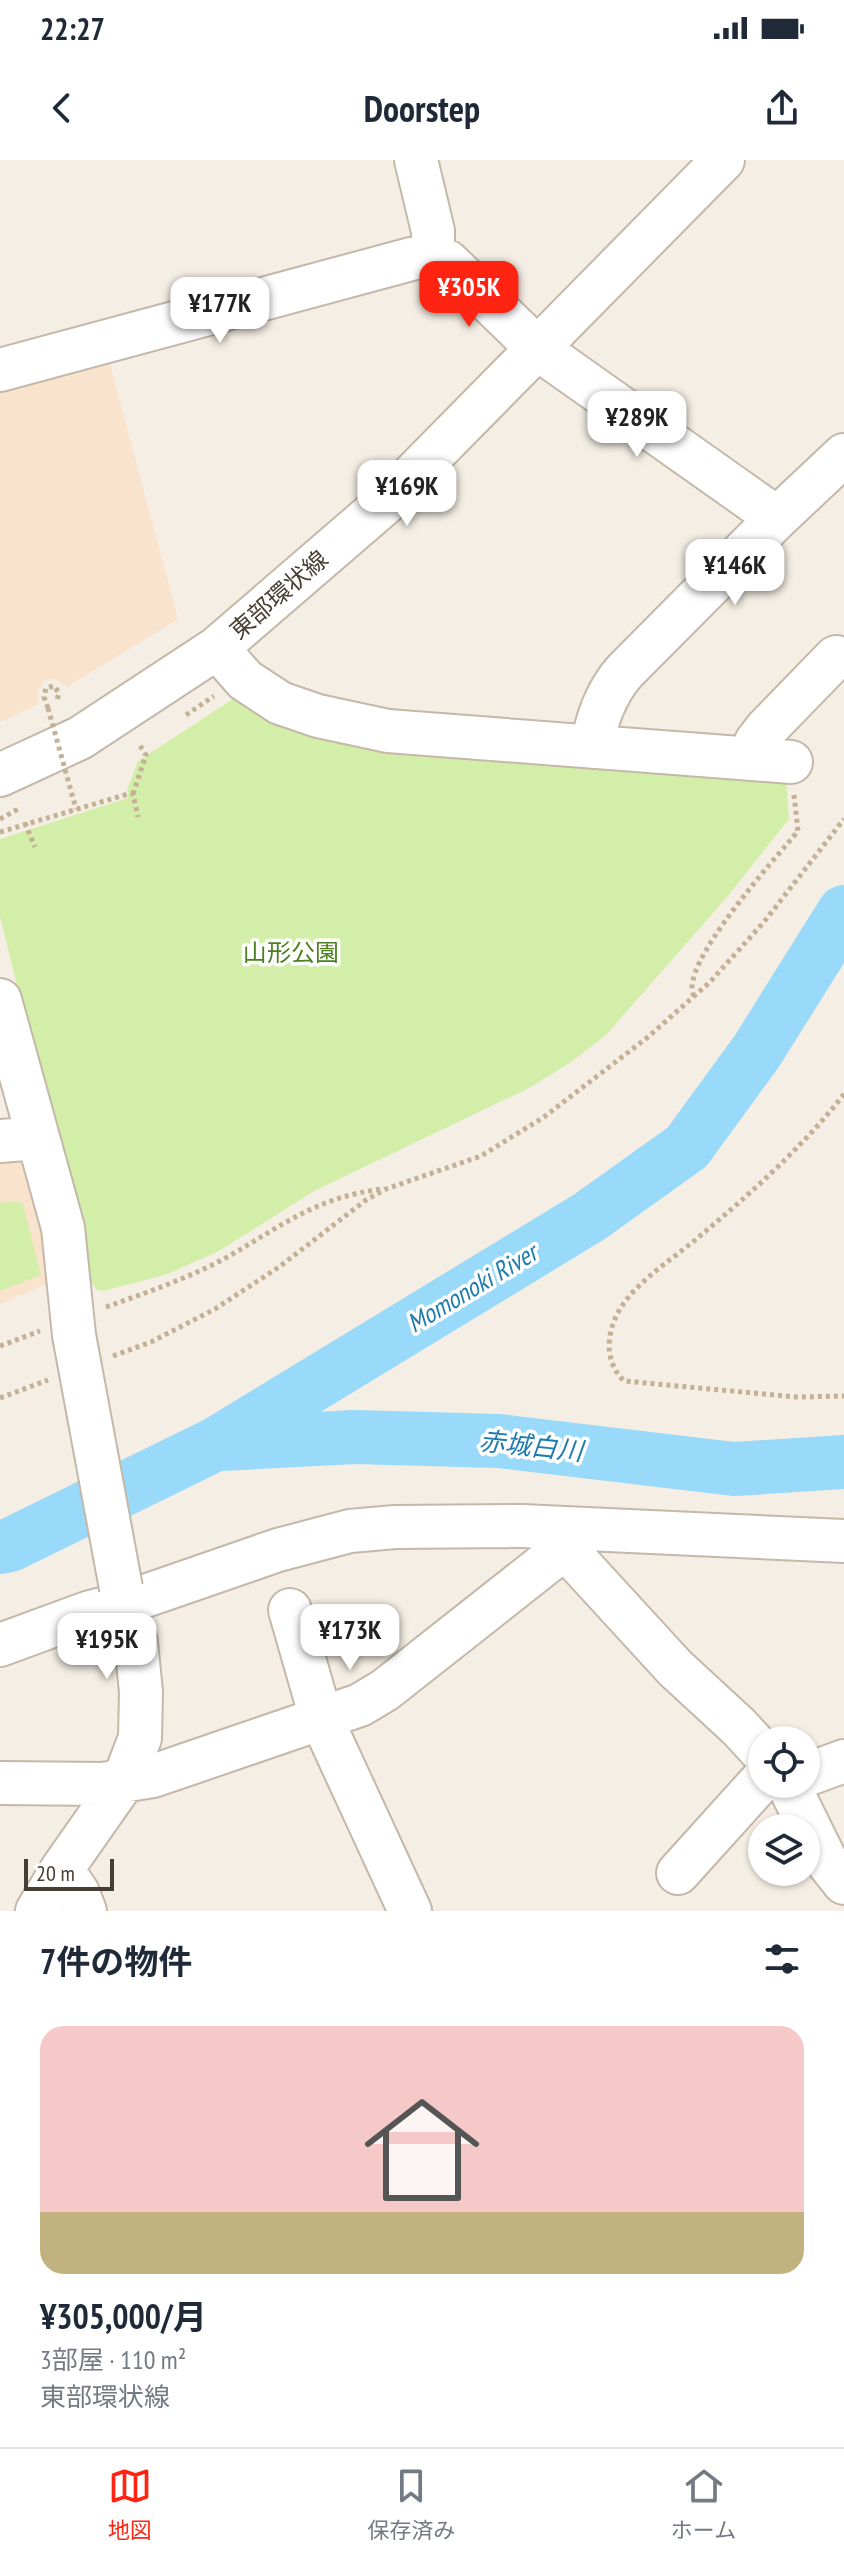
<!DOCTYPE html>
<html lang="ja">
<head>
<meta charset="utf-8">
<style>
	body { margin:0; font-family:"PT Sans Narrow","Noto Sans JP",sans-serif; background:#f6f6f7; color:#1f2937; height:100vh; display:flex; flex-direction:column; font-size:30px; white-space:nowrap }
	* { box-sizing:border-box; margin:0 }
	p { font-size:26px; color:#747a83 }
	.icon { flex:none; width:44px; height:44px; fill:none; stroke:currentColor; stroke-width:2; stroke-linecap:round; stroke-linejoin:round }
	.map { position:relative; height:1751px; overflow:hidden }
	.drawer { display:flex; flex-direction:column; background:#fff; flex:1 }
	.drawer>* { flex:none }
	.buttons { position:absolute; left:748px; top:1566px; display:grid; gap:16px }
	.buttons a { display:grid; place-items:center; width:72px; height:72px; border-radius:50%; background:#fff; box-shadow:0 2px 6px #0004; font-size:40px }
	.scale { position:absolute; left:24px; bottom:20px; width:90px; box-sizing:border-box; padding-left:8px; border:4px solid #473e33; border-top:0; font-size:22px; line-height:28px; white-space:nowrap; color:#473e33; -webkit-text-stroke:6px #fff; paint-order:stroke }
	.price { position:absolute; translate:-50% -68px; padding:0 18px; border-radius:16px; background:#fff; color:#222; font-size:26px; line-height:52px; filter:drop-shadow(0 2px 4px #0008) }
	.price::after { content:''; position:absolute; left:50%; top:48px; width:24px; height:18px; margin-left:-12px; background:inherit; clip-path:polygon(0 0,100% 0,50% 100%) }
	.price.active { background:#ff2311; color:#fff }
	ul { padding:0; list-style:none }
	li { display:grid; align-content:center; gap:16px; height:424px; padding:0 40px }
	li span { display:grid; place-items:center; height:248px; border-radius:24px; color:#555 }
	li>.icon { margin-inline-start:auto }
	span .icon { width:144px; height:144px; fill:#fffc; stroke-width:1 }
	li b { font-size:34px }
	h2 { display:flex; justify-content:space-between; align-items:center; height:96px; padding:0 40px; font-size:34px }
	.status { display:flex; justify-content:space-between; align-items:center; height:56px; padding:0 40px; background:#fff; direction:ltr }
	.status svg { height:22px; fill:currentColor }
	header { display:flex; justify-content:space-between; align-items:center; height:104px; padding:0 40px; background:#fff; font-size:36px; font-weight:600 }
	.tab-bar { display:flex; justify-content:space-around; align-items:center; height:112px; border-top:2px solid #e0e1e3; background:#fff; font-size:22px; color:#747a83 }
	.tab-bar a { display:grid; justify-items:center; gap:4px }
	.tab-bar .active { color:#ff2311 }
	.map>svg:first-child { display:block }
	.commercial { fill:#f9e3cd }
	.green { fill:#d3eea8 }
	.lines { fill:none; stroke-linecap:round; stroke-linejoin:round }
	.river { stroke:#99d9f9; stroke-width:54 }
	.minor-casing { stroke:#c4b8a9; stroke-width:46 }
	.path { stroke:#c4b095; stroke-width:5; stroke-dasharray:4 4; stroke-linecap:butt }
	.minor { stroke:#fff; stroke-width:42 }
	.minor-bridge-casing { stroke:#c4b8a9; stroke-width:46; stroke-linecap:butt }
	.path-bridge { stroke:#c4b095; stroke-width:5; stroke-dasharray:4 4; stroke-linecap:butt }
	.minor-bridge { stroke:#fff; stroke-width:42 }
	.labels { text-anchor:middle; stroke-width:7; stroke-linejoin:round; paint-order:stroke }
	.street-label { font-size:24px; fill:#473e33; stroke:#fff }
	.park-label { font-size:24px; fill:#4b8020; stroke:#fff }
	.water-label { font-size:26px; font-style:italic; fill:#1e7cae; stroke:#fff }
</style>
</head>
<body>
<div class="status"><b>22:27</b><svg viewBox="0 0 49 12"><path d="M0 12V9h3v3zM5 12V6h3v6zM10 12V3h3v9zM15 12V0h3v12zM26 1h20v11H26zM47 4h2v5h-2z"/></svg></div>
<header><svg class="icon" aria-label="back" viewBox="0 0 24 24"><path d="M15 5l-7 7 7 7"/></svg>Doorstep<svg class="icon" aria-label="share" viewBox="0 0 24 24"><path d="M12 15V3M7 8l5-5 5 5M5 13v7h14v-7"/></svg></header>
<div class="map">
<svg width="844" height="1751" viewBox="0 0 844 1751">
	<rect width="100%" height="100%" fill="#f4eee4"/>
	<path class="commercial" d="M 110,204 L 178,459 L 67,527 L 55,519 L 44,521 L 37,533 L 39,544 L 0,562 L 0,233 Z
		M 15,992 L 30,1002 L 54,1121 L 0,1144 L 0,995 Z"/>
	<path class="green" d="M 236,537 L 786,617 L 789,659 L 727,737 L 606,875 L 571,902 L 531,927 L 314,1031 L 219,1091 L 165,1115 L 103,1131 L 97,1130 L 89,1119 L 0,756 L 0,679 L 128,638 L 127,630 L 138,601 Z
		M 17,1041 L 23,1044 L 41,1115 L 0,1131 L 0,1043 Z"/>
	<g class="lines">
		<path class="river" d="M 221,1284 L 354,1277 L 499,1281 L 734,1309 L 844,1302
			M 0,1387 L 10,1385 L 216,1284 L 589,1057 L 687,987 L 757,891 L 844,752"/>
		<defs>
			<path id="minor" d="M 416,0 L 433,71 L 433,95
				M 0,210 L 426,95 L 447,101 L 538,189 L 777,358
				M 217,488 L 245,520 L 280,543 L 318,556 L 388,571 L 791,602
				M 593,587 C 595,561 607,531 625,511 L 777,358 L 844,295
				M 750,599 L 756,582 L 766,569 L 836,497
				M 0,615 L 80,578 L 217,488 L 384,344 L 723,0
				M 0,840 L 63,1068 L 74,1175
				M 0,981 L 38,978
				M 565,1388 L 675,1508 L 739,1567 L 762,1592
				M 290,1450 L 321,1558 L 410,1751
				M 0,1485 L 90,1452 L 122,1444 L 278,1390 L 350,1371 L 395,1367 L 522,1366 L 844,1381
				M 806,1615 L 844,1601
				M 0,1623 L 103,1624 L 153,1616 L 360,1545 L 385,1530 L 565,1388 L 569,1369
				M 788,1624 L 825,1699 L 844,1723
				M 62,1709 L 78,1733 L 85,1751
				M 678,1713 L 762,1620
				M 37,1751 L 62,1709 L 123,1622 L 140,1578 L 141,1532 L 136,1482 L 122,1444 L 121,1428"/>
		</defs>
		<use href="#minor" class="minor-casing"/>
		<path class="path" d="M 48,548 L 44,537 L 46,528 L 54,526 L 59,533 L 57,540
			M 186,555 L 214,536
			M 133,634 L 146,595 L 139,584
			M 0,659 L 20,648
			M 25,663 L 35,687
			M 0,672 L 128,634 L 133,634 L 138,657
			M 694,836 C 677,806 777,697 798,671 L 794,635
			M 844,934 C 806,984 749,1035 701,1075 C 677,1096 647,1114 627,1139 C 608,1163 600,1197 624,1221 L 796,1237 L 844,1236
			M 106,1147 C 148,1132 192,1117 231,1095 C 284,1064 318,1037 382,1029
			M 0,1186 L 40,1171
			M 113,1196 L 151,1182 L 215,1149 L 279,1107 L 366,1040 L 386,1029 L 481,996 L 544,957 L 648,877 L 710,822 L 764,762 L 844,659
			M 0,1238 L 48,1220"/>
		<use href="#minor" class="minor"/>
		<defs>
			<path id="minor-bridge" d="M 74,1175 L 121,1428"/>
		</defs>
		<use href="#minor-bridge" class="minor-bridge-casing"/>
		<path class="path-bridge" d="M 48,548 L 76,649"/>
		<use href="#minor-bridge" class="minor-bridge"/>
	</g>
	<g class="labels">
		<g class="street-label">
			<text transform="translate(279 435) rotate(-41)" y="8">東部環状線</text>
		</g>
		<g class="park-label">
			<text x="291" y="801">山形公園</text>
		</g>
		<g class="water-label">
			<text transform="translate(472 1128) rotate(-31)" y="9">Momonoki River</text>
			<text transform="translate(531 1286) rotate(6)" y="9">赤城白川</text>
		</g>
	</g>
</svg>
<div class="buttons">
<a><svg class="icon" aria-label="locate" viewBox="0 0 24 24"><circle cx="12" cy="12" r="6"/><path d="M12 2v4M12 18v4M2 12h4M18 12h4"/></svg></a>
<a><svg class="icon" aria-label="layers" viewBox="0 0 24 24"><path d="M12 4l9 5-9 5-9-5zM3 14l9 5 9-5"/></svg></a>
</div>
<div class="scale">20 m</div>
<b class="price active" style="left:469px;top:169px">¥305K</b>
<b class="price" style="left:220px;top:185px">¥177K</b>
<b class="price" style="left:637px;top:299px">¥289K</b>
<b class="price" style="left:407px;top:368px">¥169K</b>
<b class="price" style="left:735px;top:447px">¥146K</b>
<b class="price" style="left:350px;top:1512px">¥173K</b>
<b class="price" style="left:107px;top:1521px">¥195K</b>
</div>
<section class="drawer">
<h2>7件の物件<svg class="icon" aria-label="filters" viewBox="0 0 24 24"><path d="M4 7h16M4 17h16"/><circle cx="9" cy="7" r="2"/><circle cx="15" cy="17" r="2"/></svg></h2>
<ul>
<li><span style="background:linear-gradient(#f6c9c9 75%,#c2b280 0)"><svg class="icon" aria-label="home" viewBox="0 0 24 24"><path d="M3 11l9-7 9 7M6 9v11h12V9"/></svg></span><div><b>¥305,000/月</b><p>3部屋 · 110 m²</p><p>東部環状線</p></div></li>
</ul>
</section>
<nav class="tab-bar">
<a class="active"><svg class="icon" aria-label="map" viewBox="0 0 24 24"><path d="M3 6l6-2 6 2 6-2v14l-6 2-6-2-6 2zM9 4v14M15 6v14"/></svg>地図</a>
<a><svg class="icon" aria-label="saved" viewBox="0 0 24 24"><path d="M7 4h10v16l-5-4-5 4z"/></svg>保存済み</a>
<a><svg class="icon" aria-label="home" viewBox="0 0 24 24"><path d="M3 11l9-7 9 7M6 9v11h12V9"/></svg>ホーム</a>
</nav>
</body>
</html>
